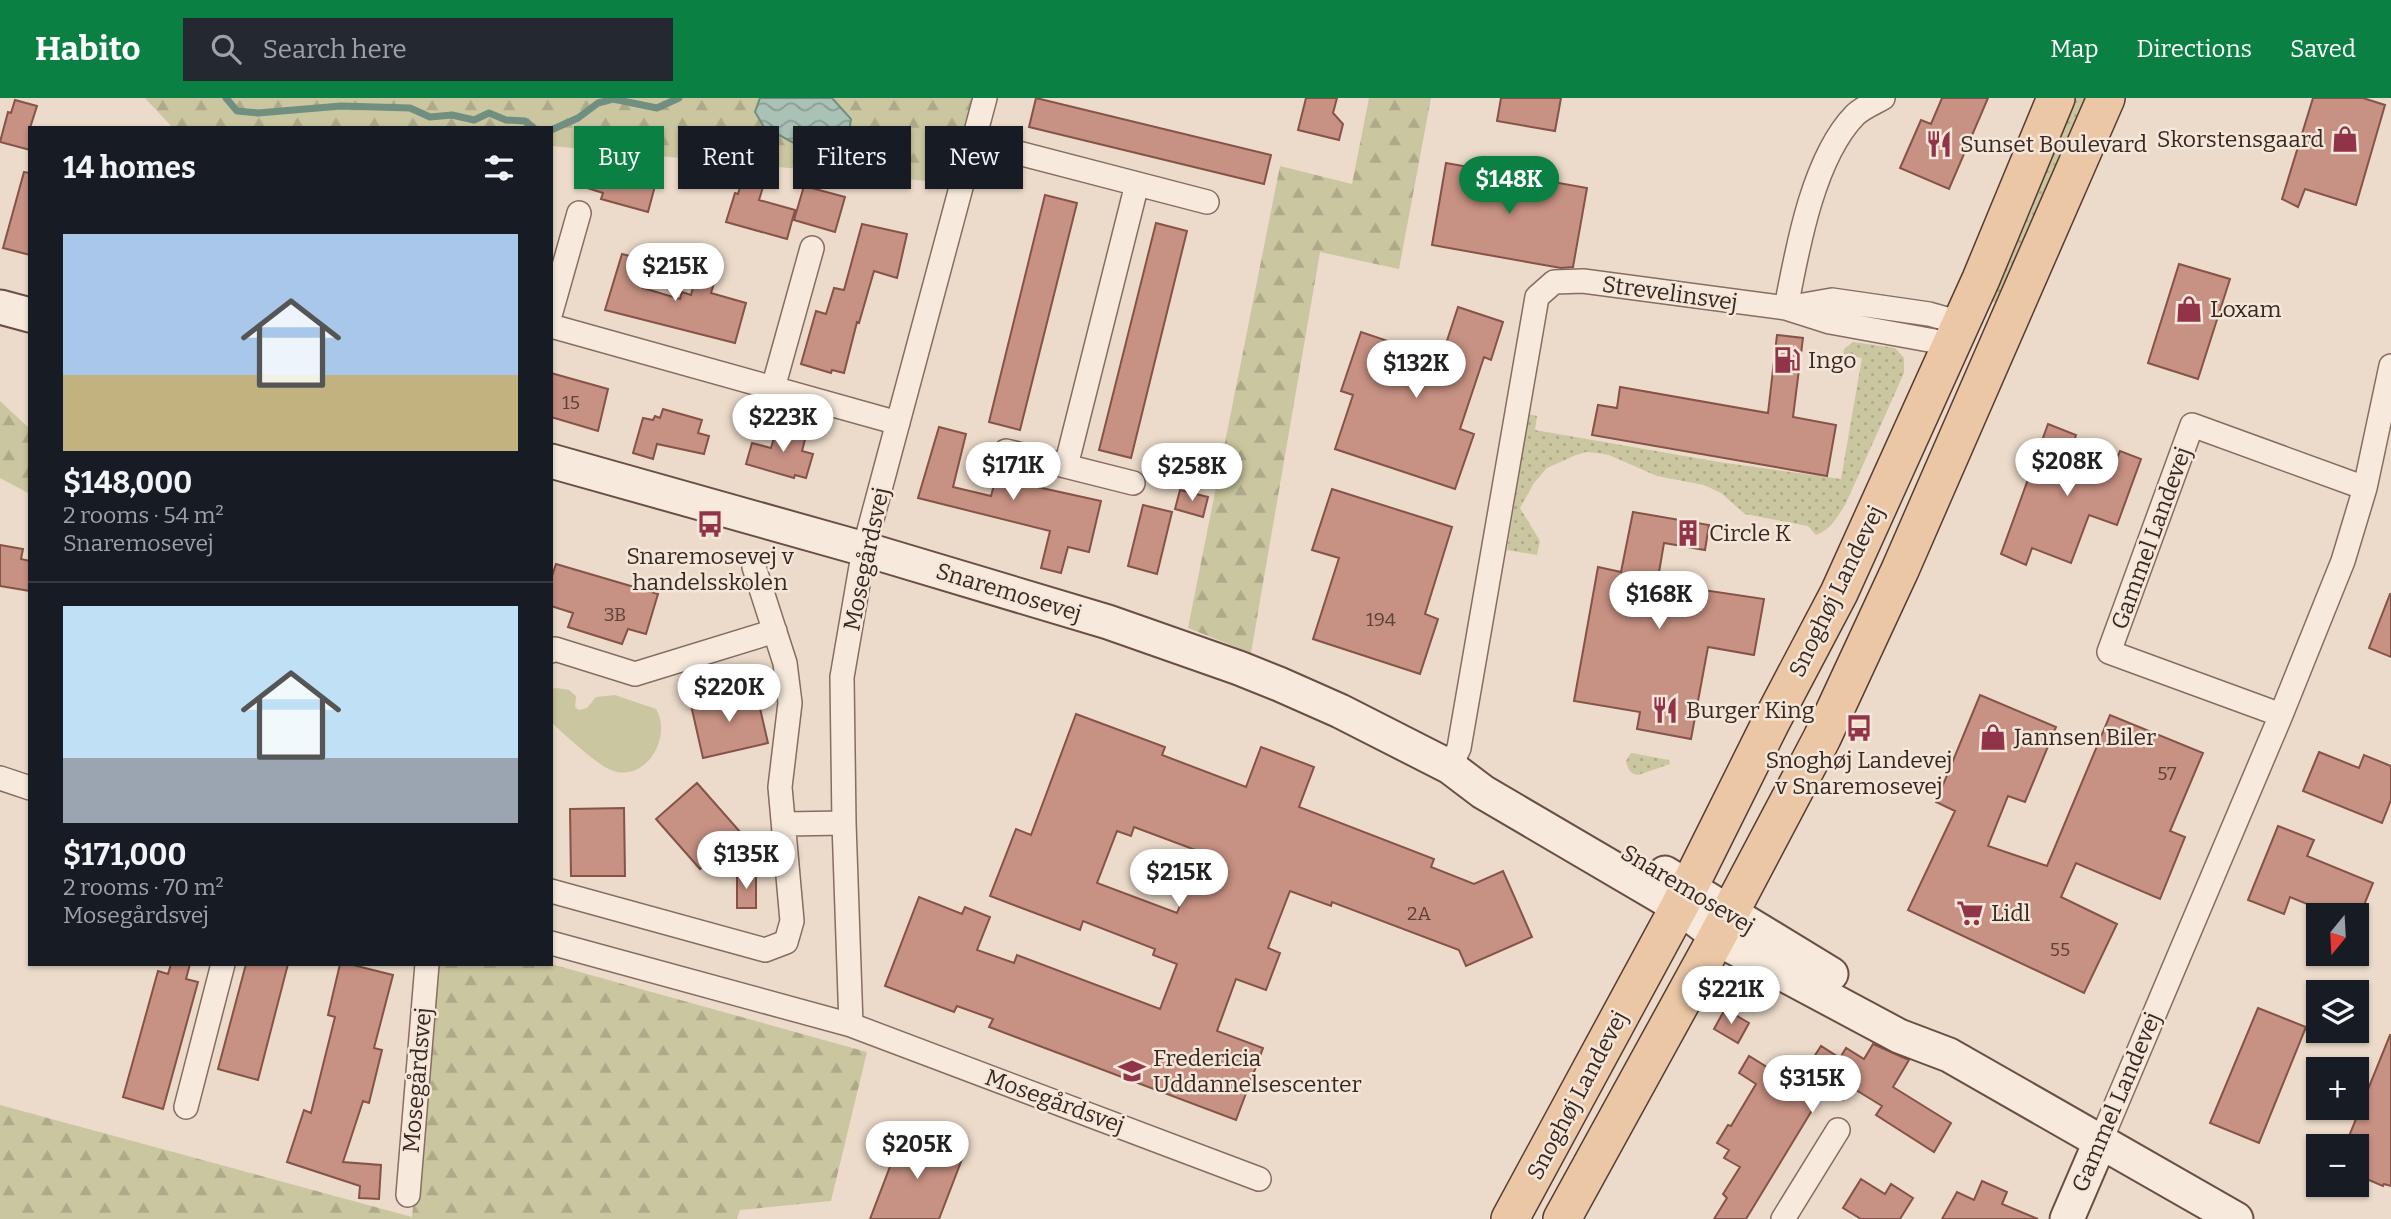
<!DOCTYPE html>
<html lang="en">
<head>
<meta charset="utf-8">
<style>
	body { margin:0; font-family:Bitter,serif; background:#242831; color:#f1f3f6; height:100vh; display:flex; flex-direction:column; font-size:26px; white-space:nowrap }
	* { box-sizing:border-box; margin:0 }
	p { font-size:23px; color:#9ea1a6 }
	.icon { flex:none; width:38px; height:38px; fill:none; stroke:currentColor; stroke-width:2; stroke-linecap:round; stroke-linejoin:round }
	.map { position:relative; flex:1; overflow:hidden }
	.sheet { position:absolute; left:28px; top:28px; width:525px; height:840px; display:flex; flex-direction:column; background:#171b24; border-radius:0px; box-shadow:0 2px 5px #0004 }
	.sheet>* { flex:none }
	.banner { position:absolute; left:574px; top:28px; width:665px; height:63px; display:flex; gap:14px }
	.needle { width:46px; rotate:198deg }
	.fabs { position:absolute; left:2306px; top:805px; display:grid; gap:14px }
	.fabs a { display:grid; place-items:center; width:63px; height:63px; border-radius:0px; background:#171b24; box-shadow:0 2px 5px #0004; font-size:35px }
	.price { position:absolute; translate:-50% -60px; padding:0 16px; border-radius:24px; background:#fff; color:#222; font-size:23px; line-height:46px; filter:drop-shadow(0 2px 4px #0008) }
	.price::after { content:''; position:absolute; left:50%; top:42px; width:21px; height:16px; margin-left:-10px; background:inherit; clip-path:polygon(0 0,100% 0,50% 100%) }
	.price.active { background:#0b8043; color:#fff }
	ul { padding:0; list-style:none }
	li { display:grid; align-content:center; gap:14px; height:371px; padding:0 35px }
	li+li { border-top:2px solid #363941 }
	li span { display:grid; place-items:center; height:217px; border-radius:0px; color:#555 }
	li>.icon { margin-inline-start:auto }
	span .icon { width:126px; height:126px; fill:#fffc; stroke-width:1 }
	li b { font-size:30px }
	h2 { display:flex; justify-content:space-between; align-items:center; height:84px; padding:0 35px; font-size:30px }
	.tag { padding:0 24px; border-radius:0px; background:#171b24; box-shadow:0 2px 5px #0004; font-size:24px; line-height:63px }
	.tag.active { background:#0b8043; color:#fff }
	header { display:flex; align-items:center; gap:42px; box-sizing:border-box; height:98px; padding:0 35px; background:#0b8043; color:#fff }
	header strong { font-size:33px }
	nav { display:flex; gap:38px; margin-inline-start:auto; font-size:24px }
	.search { width:490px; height:63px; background:#242831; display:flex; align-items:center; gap:18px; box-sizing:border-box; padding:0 24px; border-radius:0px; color:#9ea1a6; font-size:26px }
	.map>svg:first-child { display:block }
	.grass { fill:url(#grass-dots) }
	.forest { fill:url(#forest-firs) }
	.green { fill:#cac69f }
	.water { fill:url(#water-waves); stroke:#718f81; stroke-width:2 }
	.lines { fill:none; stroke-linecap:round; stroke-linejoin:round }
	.stream { stroke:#718f81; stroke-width:7 }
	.building { fill:#c79183; stroke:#855347; stroke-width:2; fill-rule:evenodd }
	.street-casing { stroke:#876c60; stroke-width:26 }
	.secondary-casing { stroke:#6a4e43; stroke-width:37 }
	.primary-casing { stroke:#563c33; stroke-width:40 }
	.street { stroke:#f7eadd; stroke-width:23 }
	.secondary { stroke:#f7eadd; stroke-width:33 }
	.primary { stroke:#ebc7a6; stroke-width:37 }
	.labels { text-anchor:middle; stroke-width:5; stroke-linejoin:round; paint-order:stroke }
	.number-label { font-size:19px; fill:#5c423a }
	.poi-label { font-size:23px; fill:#392822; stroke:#f4e7d9; text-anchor:start }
	.street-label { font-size:23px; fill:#392822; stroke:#f4e7d9 }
</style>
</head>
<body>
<header>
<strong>Habito</strong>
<div class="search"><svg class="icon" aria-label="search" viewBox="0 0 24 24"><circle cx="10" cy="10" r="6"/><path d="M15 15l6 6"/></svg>Search here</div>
<nav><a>Map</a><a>Directions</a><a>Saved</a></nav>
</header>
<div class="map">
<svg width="2391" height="1121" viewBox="0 0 2391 1121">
	<defs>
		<pattern id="grass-dots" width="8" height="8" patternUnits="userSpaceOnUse" patternTransform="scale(1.75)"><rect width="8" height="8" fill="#cac69f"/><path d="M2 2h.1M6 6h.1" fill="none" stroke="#aeaa89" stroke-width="1.8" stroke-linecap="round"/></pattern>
		<pattern id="forest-firs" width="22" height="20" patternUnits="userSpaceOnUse" patternTransform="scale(1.75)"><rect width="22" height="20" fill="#cac69f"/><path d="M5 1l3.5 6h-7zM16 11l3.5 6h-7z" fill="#aeaa89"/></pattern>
		<pattern id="water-waves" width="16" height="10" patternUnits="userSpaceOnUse" patternTransform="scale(1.75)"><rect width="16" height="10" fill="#aac1b5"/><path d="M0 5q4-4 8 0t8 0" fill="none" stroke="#8b9d93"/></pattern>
	</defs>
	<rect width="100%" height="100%" fill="#ecdbca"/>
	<path class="grass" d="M 2071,0 L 2091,0 L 2014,181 L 1996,205 L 1987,202 Z
		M 1853,244 L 1895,250 L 1904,260 L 1904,275 L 1846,405 C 1838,418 1831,432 1816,437 L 1808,428 L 1745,416 L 1721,395 L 1704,387 L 1657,378 L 1609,357 L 1598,355 L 1586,354 L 1576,357 L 1547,370 L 1534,385 L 1520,410 L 1540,443 L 1537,457 L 1507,452 L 1529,316 L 1537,318 L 1535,332 L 1719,364 L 1841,381 L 1862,260 L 1843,256 L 1844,251 Z
		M 1631,655 L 1669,662 L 1670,666 L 1638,677 C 1629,675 1628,671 1626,663 Z"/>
	<path class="forest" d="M 145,0 L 972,0 L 949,85 L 551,48 L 551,30 L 173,30 Z
		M 1369,0 L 1431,0 L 1399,171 L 1320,154 L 1251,555 L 1188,530 L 1280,68 L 1352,86 Z
		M 0,303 L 30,331 L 30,396 L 0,380 Z
		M 437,866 L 551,866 L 867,954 L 831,1103 L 740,1112 L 737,1121 L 0,1121 L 0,1007 L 412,1119 Z"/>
	<path class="green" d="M 556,590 L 569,592 L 576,598 L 575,609 L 579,612 L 587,610 L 596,599 L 615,597 L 656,611 C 673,639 645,686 611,672 C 597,667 563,635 551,624 L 551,591 Z"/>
	<path class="water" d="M 760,0 L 832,0 L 851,21 L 848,40 L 835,52 L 805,51 L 764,29 L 755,14 Z"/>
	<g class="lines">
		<path class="stream" d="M 226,0 L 237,13 L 258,15 L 341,8 L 410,10 L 430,19 L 452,17 L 474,22 L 489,15 L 506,22 L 525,23 L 534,30
			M 551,32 L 578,20 L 598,5 L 613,1 L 657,10 L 679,0"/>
	</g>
	<path class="building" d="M 1036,0 L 1271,57 L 1264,86 L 1029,29 Z
		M 1306,0 L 1337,0 L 1333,15 L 1343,26 L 1339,42 L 1298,32 Z
		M 1501,0 L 1561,0 L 1555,33 L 1497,23 Z
		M 1942,0 L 1988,0 L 1949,91 L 1900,70 L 1921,22 L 1931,26 Z
		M 2313,0 L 2363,0 L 2385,7 L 2356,107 L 2305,91 L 2298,109 L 2282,101 Z
		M 15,2 L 37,8 L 30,30 L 30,52 L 0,44 L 8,14 L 11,15 Z
		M 617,59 L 659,73 L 648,114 L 601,101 L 603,95 L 578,87 L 586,60 L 614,68 Z
		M 1446,65 L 1587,90 L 1573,169 L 1561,170 L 1432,147 Z
		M 24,74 L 30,75 L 30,157 L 3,150 Z
		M 742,83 L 763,89 L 759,102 L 795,112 L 787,141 L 726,124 L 735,95 L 738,96 Z
		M 804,88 L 845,99 L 835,134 L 794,122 Z
		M 1045,97 L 1077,105 L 1020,332 L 989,324 Z
		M 1156,125 L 1187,133 L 1131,360 L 1099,352 Z
		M 862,126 L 907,136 L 897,180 L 874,173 L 859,225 L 857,224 L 844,275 L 832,272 L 831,275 L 801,266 L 816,213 L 826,216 L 834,190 L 844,192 Z
		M 622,156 L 649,163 L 643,190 L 680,201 L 682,194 L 691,197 L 698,171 L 717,176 L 711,195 L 746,205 L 735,245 L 605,212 Z
		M 2179,166 L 2230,181 L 2198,281 L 2148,265 Z
		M 1458,209 L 1503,224 L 1491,262 L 1484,259 L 1460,331 L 1474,336 L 1455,391 L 1335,351 L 1353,297 L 1341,293 L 1361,234 L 1441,261 Z
		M 1777,237 L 1803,240 L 1793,319 L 1836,327 L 1827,378 L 1592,337 L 1598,307 L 1617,310 L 1620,289 L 1768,315 Z
		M 551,275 L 608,291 L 598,333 L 551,319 Z
		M 663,311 L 702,322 L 698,335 L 709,338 L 704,356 L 657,346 L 653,361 L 633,355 L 643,320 L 653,322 L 655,318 L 660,320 Z
		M 778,326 L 807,334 L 802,353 L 813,356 L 806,380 L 795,377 L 794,380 L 746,366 L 752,345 L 771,350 Z
		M 2048,326 L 2076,337 L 2071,352 L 2114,368 L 2120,353 L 2141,361 L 2117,427 L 2089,417 L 2071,465 L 2032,450 L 2026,467 L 2001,456 Z
		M 939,329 L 966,336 L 953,389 L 991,398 L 996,380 L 1101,403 L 1089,454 L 1068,449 L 1061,475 L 1041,470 L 1050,433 L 918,400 Z
		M 1332,391 L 1452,429 L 1425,516 L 1438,521 L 1420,576 L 1313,541 L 1339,460 L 1312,452 Z
		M 1180,392 L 1208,399 L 1203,419 L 1175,411 Z
		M 1143,407 L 1172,414 L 1157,476 L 1128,468 Z
		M 1633,414 L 1709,427 L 1705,452 L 1664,445 L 1658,480 L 1704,489 L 1703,492 L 1764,501 L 1754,557 L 1708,549 L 1691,641 L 1637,631 L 1640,614 L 1574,603 L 1598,469 L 1621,474 Z
		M 0,447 L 23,451 L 21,461 L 30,463 L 30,493 L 0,488 Z
		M 556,466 L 658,496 L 646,536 L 628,531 L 622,546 L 568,529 L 573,515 L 551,508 L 551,481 Z
		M 2390,496 L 2391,496 L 2391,559 L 2369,550 Z
		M 756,593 L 768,645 L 703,660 L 691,607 Z
		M 1980,597 L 2056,629 L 2025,704 L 2008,698 L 1988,748 L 2047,768 L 2110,617 L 2203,655 L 2170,733 L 2185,739 L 2160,801 L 2076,765 L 2061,799 L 2117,826 L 2084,895 L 1908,812 L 1955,713 L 1936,704 Z
		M 1076,616 L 1165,649 L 1162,657 L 1246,689 L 1261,649 L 1314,669 L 1299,709 L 1434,761 L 1431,769 L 1474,786 L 1503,773 L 1532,839 L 1466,868 L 1459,852 L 1332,804 L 1331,808 L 1290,793 L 1268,850 L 1280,855 L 1266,892 L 1236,881 L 1217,933 L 1263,950 L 1236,1022 L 989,929 L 993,921 L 957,908 L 954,914 L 885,888 L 919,799 L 962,816 L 965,809 L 990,819 L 977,852 L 1014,865 L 1017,857 L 1160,911 L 1177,866 L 1153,857 L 1155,851 L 1083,823 L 1080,832 L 990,798 L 1016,731 L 1031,737 ZM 1134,729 L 1201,754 L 1177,815 L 1097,785 L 1117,733 L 1131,738 Z
		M 2319,654 L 2359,670 L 2364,657 L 2391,668 L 2391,702 L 2382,725 L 2303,693 Z
		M 697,685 L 741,735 L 700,771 L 656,721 Z
		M 624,710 L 625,778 L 571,778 L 570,711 Z
		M 2278,728 L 2314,742 L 2307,758 L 2373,785 L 2360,817 L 2334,817 L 2290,799 L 2284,816 L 2248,802 Z
		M 737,776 L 756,776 L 756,810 L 737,810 Z
		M 171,866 L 190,866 L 186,881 L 198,884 L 163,1011 L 123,999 L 158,873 L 168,876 Z
		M 246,866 L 288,866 L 258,982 L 218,971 Z
		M 340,866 L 349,866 L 393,877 L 374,950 L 382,952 L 369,1005 L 363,1003 L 343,1064 L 381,1067 L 379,1101 L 359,1100 L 360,1088 L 287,1064 L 304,1012 L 311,1015 L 335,919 L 328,917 Z
		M 2258,910 L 2306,929 L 2259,1045 L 2210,1025 Z
		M 1725,911 L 1749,925 L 1738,945 L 1714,931 Z
		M 2390,937 L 2391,937 L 2391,1088 L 2384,1086 L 2383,1088 L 2357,1077 L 2357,1048 L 2345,1048 Z
		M 1873,946 L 1909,962 L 1893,989 L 1951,1025 L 1934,1054 L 1876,1017 L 1882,1008 L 1851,989 L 1843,1002 L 1825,991 L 1746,1121 L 1714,1121 L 1727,1100 L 1723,1096 L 1740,1069 L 1724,1060 L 1729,1052 L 1717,1045 L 1728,1027 L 1731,1028 L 1756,986 L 1739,975 L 1749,958 L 1796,987 L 1821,948 L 1840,960 L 1846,950 L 1864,961 Z
		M 904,1032 L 943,1047 L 941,1053 L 962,1061 L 939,1121 L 870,1121 Z
		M 1861,1081 L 1885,1096 L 1891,1086 L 1913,1100 L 1900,1121 L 1861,1121 L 1843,1110 Z
		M 1982,1083 L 2007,1094 L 2002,1106 L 2038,1121 L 1942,1121 L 1957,1094 L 1974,1102 Z"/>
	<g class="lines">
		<defs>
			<path id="street" d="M 985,0 L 864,451 L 842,579 L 844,725 L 851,927 L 1259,1081
				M 972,43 L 1207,104
				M 1792,209 L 1832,202 L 1929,216 L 1961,225
				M 1786,210 C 1797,152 1813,60 1855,17 C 1862,10 1874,5 1883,0
				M 551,214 L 579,115
				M 551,228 L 898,325
				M 773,290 L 812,150
				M 1006,353 L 1133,385
				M 1066,368 L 1137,86
				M 551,553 L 555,551 L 635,576 L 775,533
				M 2281,617 L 2109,554 L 2192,327 L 2365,390
				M 1450,669 L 1459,650 L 1537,199 L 1554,184 L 1583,183 L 1786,210 L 1830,224 L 1951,246
				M 0,680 L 30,690
				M 785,726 L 844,725
				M 551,793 L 765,852 L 786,844 L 792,823 L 780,689 L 790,605 L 785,565 L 754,469
				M 551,845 L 851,927
				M 186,1009 L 223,866
				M 2101,1042 L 2281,617 L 2343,463 L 2365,390 L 2391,268
				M 408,1097 L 427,866
				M 1783,1121 L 1838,1032"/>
			<path id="secondary" d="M 0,209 L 30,217
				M 551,363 L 864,451 L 1108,524 L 1239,570 L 1279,586 L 1340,613 L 1450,669 L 1483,694 L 1679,809 L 1731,848 L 1899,938 L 1949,957 L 2236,1121
				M 1665,775 L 1831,876
				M 2067,1121 L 2101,1042"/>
			<path id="primary" d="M 1510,1121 L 1679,809 L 1770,626 L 1839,495 L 1981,181 L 2056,0
				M 1562,1121 L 1717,839 L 1822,640 L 1900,472 L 2106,0"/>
		</defs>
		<use href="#street" class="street-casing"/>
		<use href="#secondary" class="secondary-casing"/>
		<use href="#primary" class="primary-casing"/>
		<use href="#street" class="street"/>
		<use href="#secondary" class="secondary"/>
		<use href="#primary" class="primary"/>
	</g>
	<defs>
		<symbol id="shop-bare" viewBox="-9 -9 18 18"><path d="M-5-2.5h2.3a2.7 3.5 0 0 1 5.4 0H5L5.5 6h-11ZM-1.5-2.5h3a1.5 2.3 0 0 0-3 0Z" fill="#923449" stroke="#f4e7d9" stroke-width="2.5" paint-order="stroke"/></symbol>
		<symbol id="restaurant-bare" viewBox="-9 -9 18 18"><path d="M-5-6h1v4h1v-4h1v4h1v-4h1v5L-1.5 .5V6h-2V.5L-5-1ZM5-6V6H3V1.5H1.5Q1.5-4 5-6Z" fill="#923449" stroke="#f4e7d9" stroke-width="2.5" paint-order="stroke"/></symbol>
		<symbol id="fuel-bare" viewBox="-9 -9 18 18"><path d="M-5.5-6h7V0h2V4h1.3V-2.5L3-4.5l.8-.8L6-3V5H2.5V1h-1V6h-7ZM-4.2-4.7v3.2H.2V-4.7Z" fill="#923449" stroke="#f4e7d9" stroke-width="2.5" paint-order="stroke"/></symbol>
		<symbol id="bus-bare" viewBox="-9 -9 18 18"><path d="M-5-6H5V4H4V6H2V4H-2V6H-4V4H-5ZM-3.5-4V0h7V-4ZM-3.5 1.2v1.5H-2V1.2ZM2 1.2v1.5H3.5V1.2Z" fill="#923449" stroke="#f4e7d9" stroke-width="2.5" paint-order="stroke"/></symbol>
		<symbol id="building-bare" viewBox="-9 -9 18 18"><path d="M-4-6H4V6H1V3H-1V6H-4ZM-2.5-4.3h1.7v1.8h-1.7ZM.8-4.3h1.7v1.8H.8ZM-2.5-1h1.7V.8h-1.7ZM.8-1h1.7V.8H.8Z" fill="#923449" stroke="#f4e7d9" stroke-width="2.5" paint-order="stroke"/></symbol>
		<symbol id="supermarket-bare" viewBox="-9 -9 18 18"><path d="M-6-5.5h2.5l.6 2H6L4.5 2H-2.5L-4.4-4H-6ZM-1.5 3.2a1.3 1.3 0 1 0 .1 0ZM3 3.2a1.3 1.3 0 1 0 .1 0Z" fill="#923449" stroke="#f4e7d9" stroke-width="2.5" paint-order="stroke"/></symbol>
		<symbol id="school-bare" viewBox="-9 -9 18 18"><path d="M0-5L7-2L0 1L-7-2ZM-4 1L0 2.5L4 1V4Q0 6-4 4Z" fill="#923449" stroke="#f4e7d9" stroke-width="2.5" paint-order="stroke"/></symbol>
	</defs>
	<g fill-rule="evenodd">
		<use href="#shop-bare" x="2326" y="22" width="38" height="38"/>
		<use href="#restaurant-bare" x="1920" y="27" width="38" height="38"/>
		<use href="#shop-bare" x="2170" y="192" width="38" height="38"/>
		<use href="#fuel-bare" x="1768" y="243" width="38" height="38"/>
		<use href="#bus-bare" x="691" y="407" width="38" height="38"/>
		<use href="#building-bare" x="1669" y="416" width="38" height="38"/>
		<use href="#restaurant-bare" x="1646" y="593" width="38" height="38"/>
		<use href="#bus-bare" x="1840" y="611" width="38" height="38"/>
		<use href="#shop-bare" x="1974" y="620" width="38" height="38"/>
		<use href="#supermarket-bare" x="1951" y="796" width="38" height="38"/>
		<use href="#school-bare" x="1113" y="954" width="38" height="38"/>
	</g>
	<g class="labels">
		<g class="number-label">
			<text x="571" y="311">15</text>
			<text x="615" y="523">3B</text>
			<text x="1381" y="528">194</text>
			<text x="2167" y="682">57</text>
			<text x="1419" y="822">2A</text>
			<text x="2060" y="858">55</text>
		</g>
		<g class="poi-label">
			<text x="2324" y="49" text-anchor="end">Skorstensgaard</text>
			<text x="1960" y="54">Sunset Boulevard</text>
			<text x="2210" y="219">Loxam</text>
			<text x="1808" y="270">Ingo</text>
			<text x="1709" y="443">Circle K</text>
			<text x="710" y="466" text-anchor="middle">Snaremosevej v<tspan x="710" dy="26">handelsskolen</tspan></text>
			<text x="1686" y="620">Burger King</text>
			<text x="2014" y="647">Jannsen Biler</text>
			<text x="1859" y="670" text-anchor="middle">Snoghøj Landevej<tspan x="1859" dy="26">v Snaremosevej</tspan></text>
			<text x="1991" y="823">Lidl</text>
			<text x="1153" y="968">Fredericia<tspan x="1153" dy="26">Uddannelsescenter</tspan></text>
		</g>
		<g class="street-label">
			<text transform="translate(1670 195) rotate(8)" y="8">Strevelinsvej</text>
			<text transform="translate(2151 440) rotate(-70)" y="8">Gammel Landevej</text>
			<text transform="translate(866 461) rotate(-78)" y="8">Mosegårdsvej</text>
			<text transform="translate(1836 493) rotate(-64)" y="8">Snoghøj Landevej</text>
			<text transform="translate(1009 494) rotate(17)" y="8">Snaremosevej</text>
			<text transform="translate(1688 791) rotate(31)" y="8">Snaremosevej</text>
			<text transform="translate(417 982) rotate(-85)" y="8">Mosegårdsvej</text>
			<text transform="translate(1577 997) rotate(-62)" y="8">Snoghøj Landevej</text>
			<text transform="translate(1055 1003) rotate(20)" y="8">Mosegårdsvej</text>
			<text transform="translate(2116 1004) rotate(-67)" y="8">Gammel Landevej</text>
		</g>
	</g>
</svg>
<div class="fabs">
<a><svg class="needle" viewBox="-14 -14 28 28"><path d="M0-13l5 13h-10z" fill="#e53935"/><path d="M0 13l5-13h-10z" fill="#9ea1a6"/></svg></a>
<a><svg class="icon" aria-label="layers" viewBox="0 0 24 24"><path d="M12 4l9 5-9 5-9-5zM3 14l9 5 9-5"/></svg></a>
<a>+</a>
<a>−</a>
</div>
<b class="price active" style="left:1509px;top:118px">$148K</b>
<b class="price" style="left:675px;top:205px">$215K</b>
<b class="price" style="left:1416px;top:302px">$132K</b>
<b class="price" style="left:783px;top:356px">$223K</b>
<b class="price" style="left:2067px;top:400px">$208K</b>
<b class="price" style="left:1013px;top:404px">$171K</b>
<b class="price" style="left:1192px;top:405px">$258K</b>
<b class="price" style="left:1659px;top:533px">$168K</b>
<b class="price" style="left:729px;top:626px">$220K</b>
<b class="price" style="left:746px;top:793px">$135K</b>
<b class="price" style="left:1179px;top:811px">$215K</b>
<b class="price" style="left:1731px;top:928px">$221K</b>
<b class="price" style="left:1812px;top:1017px">$315K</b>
<b class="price" style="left:917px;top:1083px">$205K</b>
<div class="banner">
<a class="tag active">Buy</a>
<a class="tag">Rent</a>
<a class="tag">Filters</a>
<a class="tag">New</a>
</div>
<section class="sheet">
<h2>14 homes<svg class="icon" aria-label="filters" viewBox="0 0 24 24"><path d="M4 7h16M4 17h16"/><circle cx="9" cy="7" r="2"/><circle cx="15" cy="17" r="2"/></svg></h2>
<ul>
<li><span style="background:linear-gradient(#a9c7e8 65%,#c2b280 0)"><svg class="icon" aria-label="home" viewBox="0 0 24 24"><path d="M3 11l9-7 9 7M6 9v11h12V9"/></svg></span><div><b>$148,000</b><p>2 rooms · 54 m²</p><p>Snaremosevej</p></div></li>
<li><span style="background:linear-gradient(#bfe0f5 70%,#9aa5b1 0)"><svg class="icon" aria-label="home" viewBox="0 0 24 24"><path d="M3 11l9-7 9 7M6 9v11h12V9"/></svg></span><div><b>$171,000</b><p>2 rooms · 70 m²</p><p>Mosegårdsvej</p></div></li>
</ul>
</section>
</div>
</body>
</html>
